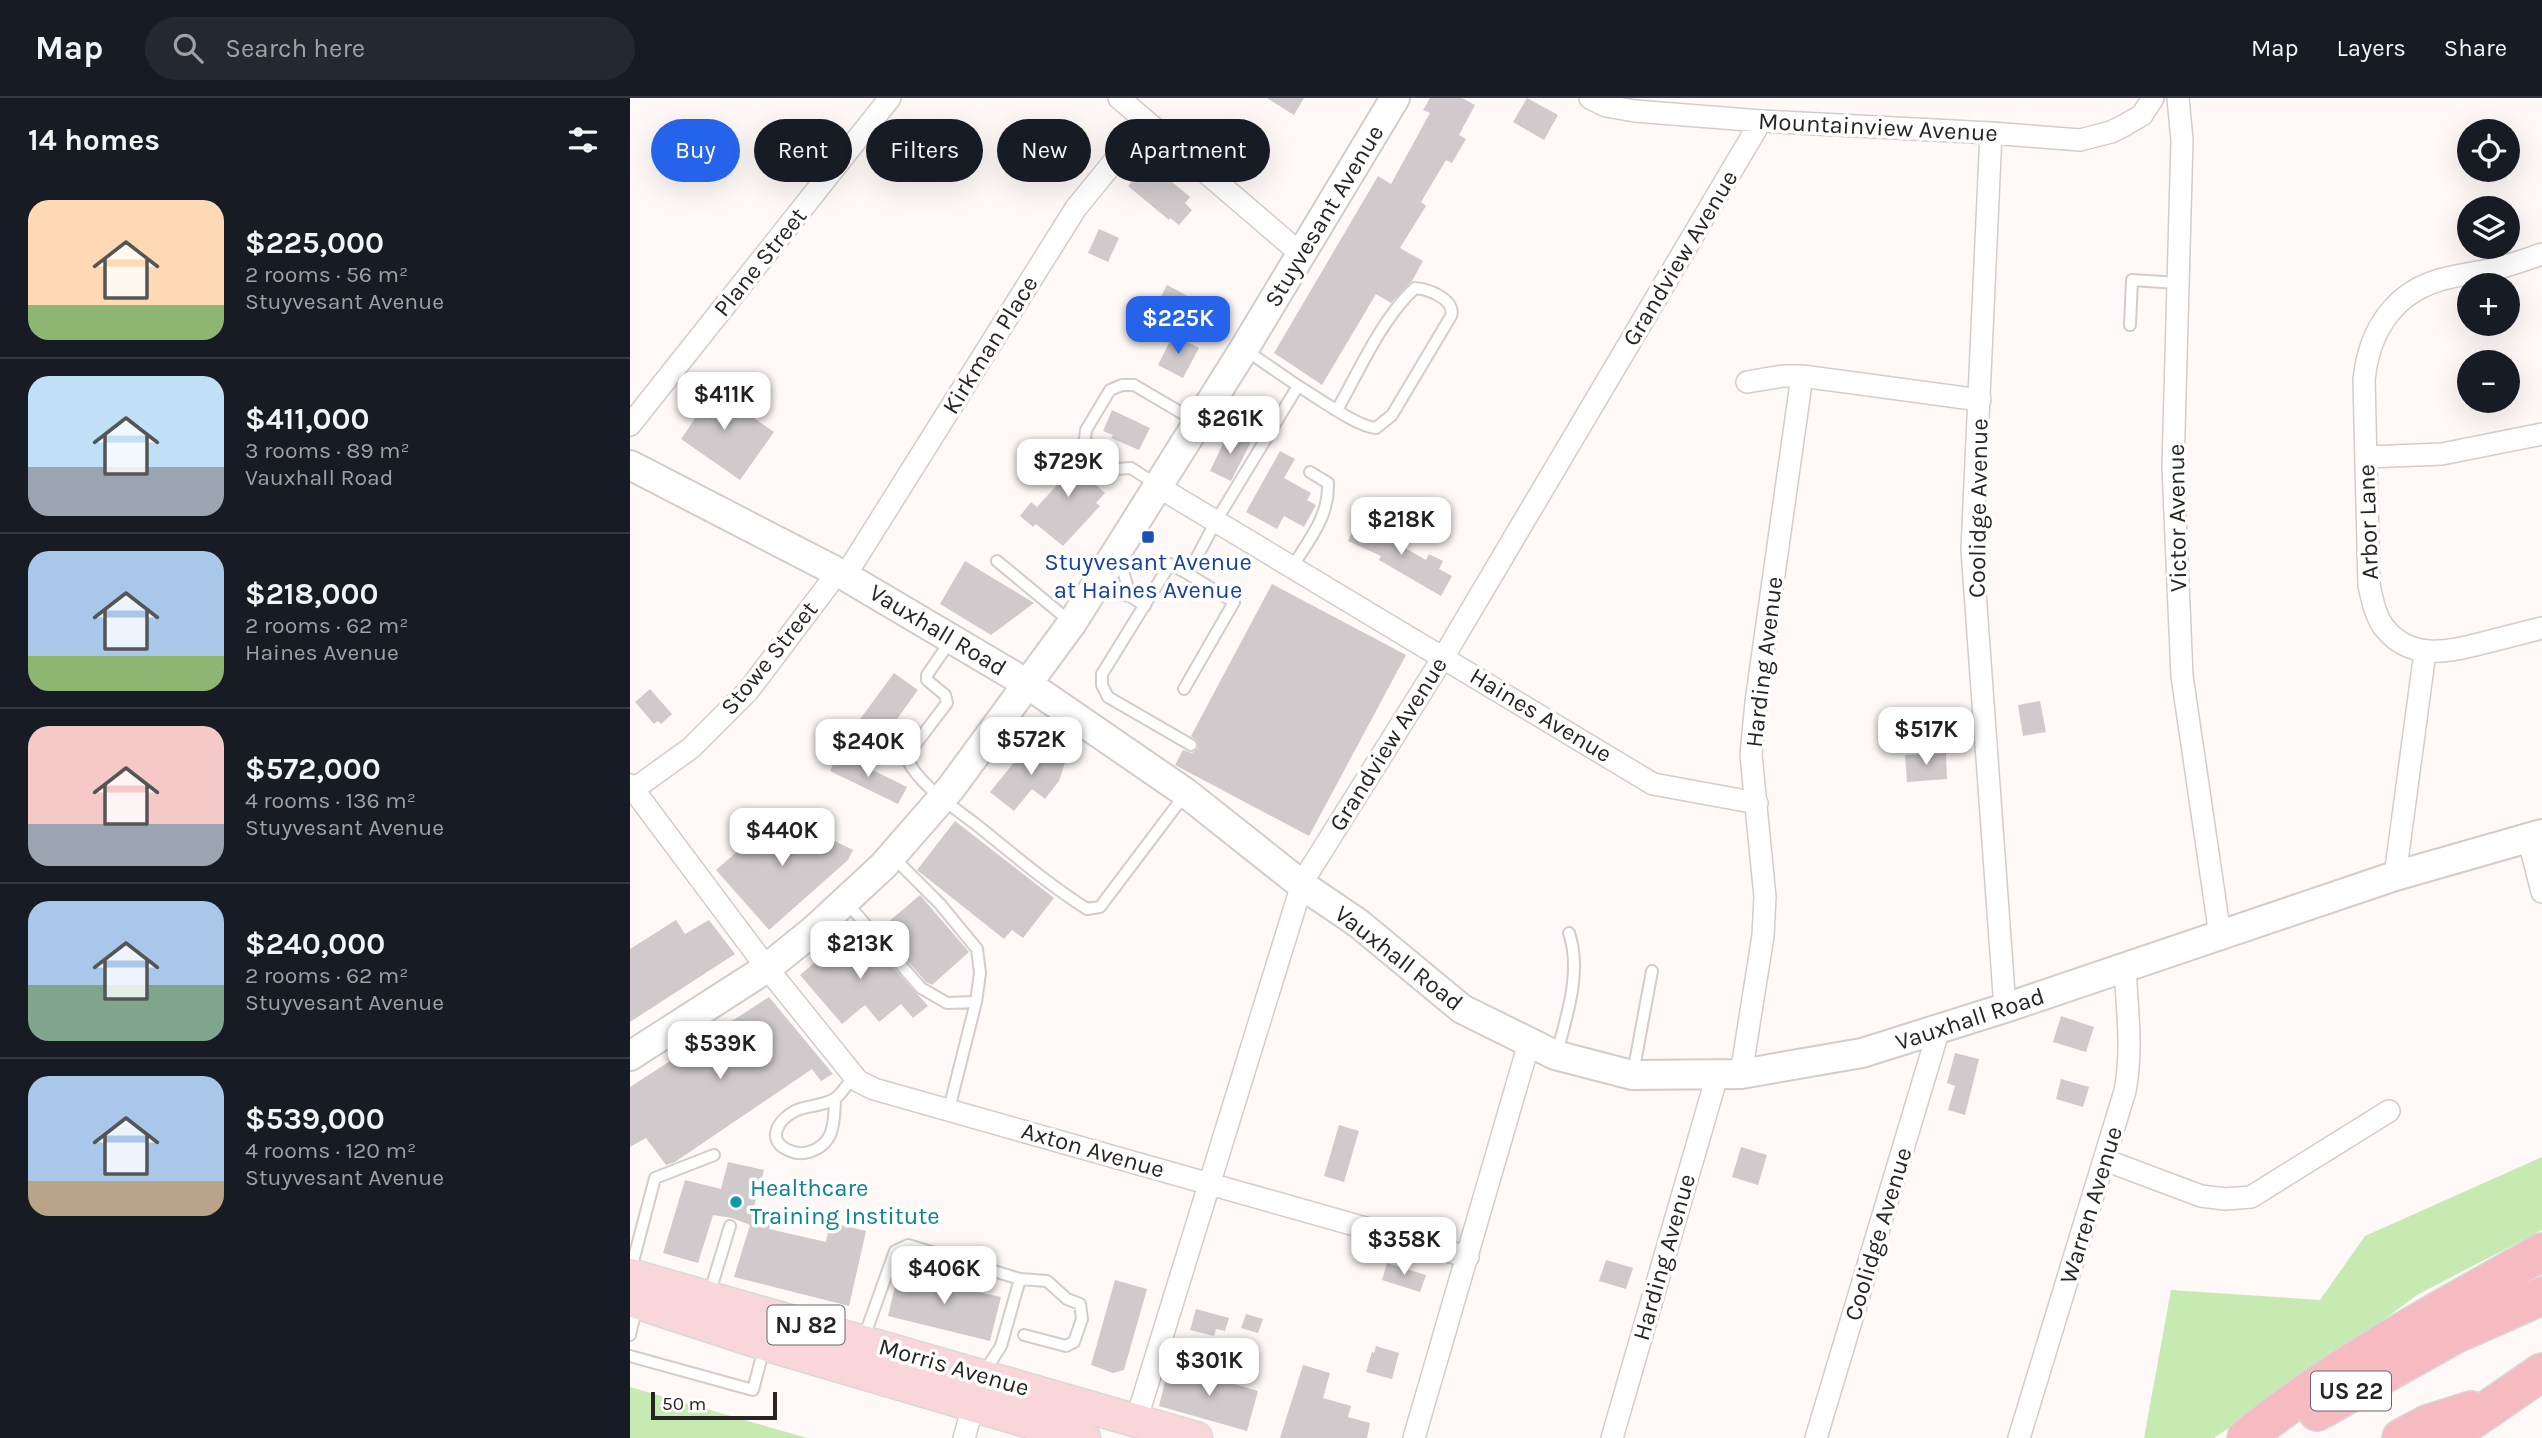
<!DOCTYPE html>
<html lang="en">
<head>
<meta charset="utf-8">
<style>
	body { margin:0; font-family:Karla,sans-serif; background:#242831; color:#f1f3f6; height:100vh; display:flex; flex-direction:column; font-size:26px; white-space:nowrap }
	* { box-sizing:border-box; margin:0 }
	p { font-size:23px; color:#9ea1a6 }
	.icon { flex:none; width:38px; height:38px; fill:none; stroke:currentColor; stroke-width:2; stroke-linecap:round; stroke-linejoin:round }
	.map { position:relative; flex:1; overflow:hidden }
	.panel { display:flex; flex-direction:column; background:#171b24; width:630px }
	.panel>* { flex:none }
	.top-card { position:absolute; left:21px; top:21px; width:665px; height:63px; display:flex; gap:14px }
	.buttons { position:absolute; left:1827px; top:21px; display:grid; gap:14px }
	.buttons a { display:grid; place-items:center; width:63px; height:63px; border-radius:50%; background:#171b24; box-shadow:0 7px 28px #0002; font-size:35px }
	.scale { position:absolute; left:21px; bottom:18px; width:126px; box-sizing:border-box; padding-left:7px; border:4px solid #272524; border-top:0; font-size:19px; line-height:24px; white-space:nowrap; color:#272524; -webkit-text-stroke:5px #fff; paint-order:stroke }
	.price { position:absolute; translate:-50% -60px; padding:0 16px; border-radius:14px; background:#fff; color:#222; font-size:23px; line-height:46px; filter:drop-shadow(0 2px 4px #0008) }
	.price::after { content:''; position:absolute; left:50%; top:42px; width:21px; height:16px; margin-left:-10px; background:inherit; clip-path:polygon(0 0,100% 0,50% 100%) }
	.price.current { background:#2563eb; color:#fff }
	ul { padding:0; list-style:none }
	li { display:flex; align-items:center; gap:21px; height:175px; padding:0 28px }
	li+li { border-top:2px solid #363941 }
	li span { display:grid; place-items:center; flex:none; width:196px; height:140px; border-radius:21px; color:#555 }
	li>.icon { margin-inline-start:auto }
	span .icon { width:84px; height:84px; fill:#fffc; stroke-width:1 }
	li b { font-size:30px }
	h2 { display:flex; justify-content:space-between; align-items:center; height:84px; padding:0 28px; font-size:30px }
	.chip { padding:0 24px; border-radius:32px; background:#171b24; box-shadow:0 7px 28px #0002; font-size:24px; line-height:63px }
	.chip.current { background:#2563eb; color:#fff }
	header { display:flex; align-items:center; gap:42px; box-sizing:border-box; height:98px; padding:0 35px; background:#171b24; border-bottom:2px solid #363941 }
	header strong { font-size:33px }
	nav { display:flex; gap:38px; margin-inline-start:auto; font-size:24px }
	.search { width:490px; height:63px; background:#242831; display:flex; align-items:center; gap:18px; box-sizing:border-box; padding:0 24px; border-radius:38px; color:#9ea1a6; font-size:26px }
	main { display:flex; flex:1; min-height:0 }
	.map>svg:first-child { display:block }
	.green { fill:#c7eab2 }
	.building { fill:#d0cacc }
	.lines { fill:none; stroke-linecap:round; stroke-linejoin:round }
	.lane-casing { stroke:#d3cdca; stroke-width:14 }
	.street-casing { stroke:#d3cdca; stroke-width:24 }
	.secondary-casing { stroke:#d3cdca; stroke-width:32 }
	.primary-casing { stroke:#d8d8d8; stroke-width:35 }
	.highway-casing { stroke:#d8d8d8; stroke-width:40 }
	.lane { stroke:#fff; stroke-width:10 }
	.street { stroke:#fff; stroke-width:21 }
	.secondary { stroke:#fff; stroke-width:28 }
	.primary { stroke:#f9d6d9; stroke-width:32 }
	.highway { stroke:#f5bbc0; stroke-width:37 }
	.transit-dot { fill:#1a4fb4; stroke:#fff; stroke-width:2.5 }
	.culture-dot { fill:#0f9aa8; stroke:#fff; stroke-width:2.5 }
	.labels { text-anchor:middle; stroke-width:7; stroke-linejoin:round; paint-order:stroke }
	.shield { fill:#fff; stroke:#686666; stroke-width:2 }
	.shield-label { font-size:23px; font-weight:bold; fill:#272524 }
	.street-label { font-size:24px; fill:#272524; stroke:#fff }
	.transit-label { font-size:24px; fill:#164399; stroke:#fff }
	.culture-label { font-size:24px; fill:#0d838f; stroke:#fff; text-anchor:start }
</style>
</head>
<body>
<header>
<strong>Map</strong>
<div class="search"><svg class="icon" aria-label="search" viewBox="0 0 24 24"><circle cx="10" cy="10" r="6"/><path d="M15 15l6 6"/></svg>Search here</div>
<nav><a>Map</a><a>Layers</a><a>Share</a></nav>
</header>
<main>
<section class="panel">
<h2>14 homes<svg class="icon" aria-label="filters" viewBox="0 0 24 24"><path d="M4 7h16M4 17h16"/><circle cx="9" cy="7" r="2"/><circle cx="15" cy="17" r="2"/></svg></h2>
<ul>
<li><span style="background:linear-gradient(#ffd9b3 75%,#8fb573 0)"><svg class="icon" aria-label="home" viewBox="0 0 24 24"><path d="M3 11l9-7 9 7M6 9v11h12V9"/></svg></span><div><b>$225,000</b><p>2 rooms · 56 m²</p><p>Stuyvesant Avenue</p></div></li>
<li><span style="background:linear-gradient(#bfe0f5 65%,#9aa5b1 0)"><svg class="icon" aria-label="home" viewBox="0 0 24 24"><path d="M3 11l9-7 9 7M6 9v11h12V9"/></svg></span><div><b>$411,000</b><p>3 rooms · 89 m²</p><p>Vauxhall Road</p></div></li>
<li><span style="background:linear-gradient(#a9c7e8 75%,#8fb573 0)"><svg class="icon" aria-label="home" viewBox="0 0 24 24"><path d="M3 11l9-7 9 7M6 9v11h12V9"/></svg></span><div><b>$218,000</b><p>2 rooms · 62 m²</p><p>Haines Avenue</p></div></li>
<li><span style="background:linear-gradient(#f6c9c9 70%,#9aa5b1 0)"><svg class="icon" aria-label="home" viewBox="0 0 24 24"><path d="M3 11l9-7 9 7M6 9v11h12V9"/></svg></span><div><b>$572,000</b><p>4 rooms · 136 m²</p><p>Stuyvesant Avenue</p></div></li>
<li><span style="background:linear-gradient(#a9c7e8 60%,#7fa58c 0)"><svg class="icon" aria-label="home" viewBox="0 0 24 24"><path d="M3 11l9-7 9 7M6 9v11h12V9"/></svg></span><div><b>$240,000</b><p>2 rooms · 62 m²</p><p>Stuyvesant Avenue</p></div></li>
<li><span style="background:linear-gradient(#a9c7e8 75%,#b9a48a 0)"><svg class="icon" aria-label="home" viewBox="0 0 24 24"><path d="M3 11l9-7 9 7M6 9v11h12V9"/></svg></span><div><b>$539,000</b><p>4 rooms · 120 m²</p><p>Stuyvesant Avenue</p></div></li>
</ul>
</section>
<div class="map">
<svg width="1912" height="1340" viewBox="0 0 1912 1340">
	<rect width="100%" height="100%" fill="#fef9f7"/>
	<path class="green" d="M 1912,1059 L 1912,1132 L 1787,1197 L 1711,1253 L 1584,1340 L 1514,1340 L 1541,1192 L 1690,1202 L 1735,1138 Z
		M 0,1289 L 177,1340 L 0,1340 Z"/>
	<path class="building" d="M 637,0 L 674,0 L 664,17 Z
		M 800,0 L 832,0 L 845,7 L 829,37 L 836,41 L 822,65 L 816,62 L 791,104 L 796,108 L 770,150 L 793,163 L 782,183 L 761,205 L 746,196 L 692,287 L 644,255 L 748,78 L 761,86 L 800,15 L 793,12 Z
		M 897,0 L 928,17 L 914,42 L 883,24 Z
		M 518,64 L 560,99 L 555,105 L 562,112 L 549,127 L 540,120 L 539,122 L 498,88 Z
		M 469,131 L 489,140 L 478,164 L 458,155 Z
		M 537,187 L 569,204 L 558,224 L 527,206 Z
		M 543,237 L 569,250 L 553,280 L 528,267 Z
		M 70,283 L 144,334 L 110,382 L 51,341 L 68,316 L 54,306 Z
		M 482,312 L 520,330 L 509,352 L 481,340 L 483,337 L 473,333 Z
		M 599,333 L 621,344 L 601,383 L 580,373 Z
		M 440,348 L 472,377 L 464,385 L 475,395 L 466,405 L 470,408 L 433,448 L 406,426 L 403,429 L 390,418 L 401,404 L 407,409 L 437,376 L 425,365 Z
		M 650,353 L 665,361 L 654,380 L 681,395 L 677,402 L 686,407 L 674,429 L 654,418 L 647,431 L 616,414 Z
		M 728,421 L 772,442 L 770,447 L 796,462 L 799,456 L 813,463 L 809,471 L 822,478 L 811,498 L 749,462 L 751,458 L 718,443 Z
		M 335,463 L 404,505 L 361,537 L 310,506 Z
		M 642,486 L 776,557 L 679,738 L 545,667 L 553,652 L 562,655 L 568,650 L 567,643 L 561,638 Z
		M 264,575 L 288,592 L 246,650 L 222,632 Z
		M 20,591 L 42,616 L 31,626 L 28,623 L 24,626 L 5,604 Z
		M 1410,603 L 1416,634 L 1393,638 L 1388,607 Z
		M 412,647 L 438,655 L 429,683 L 415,701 L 402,691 L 384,713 L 360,694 L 390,657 L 404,669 Z
		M 208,655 L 277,689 L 268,706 L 200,673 Z
		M 1316,655 L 1317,681 L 1277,684 L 1275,657 Z
		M 150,716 L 223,752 L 218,762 L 139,832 L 86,772 Z
		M 325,723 L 424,800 L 393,840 L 382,832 L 374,841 L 287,772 Z
		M 290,797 L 339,854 L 302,887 L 296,884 L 250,831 Z
		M 46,822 L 55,836 L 79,822 L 105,856 L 0,924 L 0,851 Z
		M 227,829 L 298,908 L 283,920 L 271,906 L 249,924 L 235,907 L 212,926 L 170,877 Z
		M 139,899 L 203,976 L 191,983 L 182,971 L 45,1064 L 36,1067 L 16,1040 L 0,1049 L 0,989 Z
		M 1431,918 L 1464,929 L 1456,954 L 1423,944 Z
		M 1325,955 L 1349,961 L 1335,1017 L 1318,1012 L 1325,988 L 1317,985 Z
		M 1431,981 L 1459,989 L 1453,1009 L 1426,1001 Z
		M 709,1027 L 729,1033 L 714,1084 L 694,1078 Z
		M 1111,1049 L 1137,1057 L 1128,1087 L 1102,1079 Z
		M 98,1064 L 134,1072 L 123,1112 L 143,1118 L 139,1131 L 196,1144 L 200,1124 L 236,1133 L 219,1208 L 104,1179 L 120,1127 L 102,1120 L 83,1117 L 68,1165 L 33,1155 L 55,1082 L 91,1091 Z
		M 976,1162 L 1003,1170 L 996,1191 L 969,1183 Z
		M 757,1165 L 796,1177 L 790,1194 L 752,1182 Z
		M 269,1171 L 313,1182 L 313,1186 L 371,1199 L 360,1243 L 258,1218 Z
		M 485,1182 L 517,1191 L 494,1272 L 483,1275 L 461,1267 Z
		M 566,1211 L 599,1220 L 595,1233 L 586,1231 L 584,1238 L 560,1232 Z
		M 616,1216 L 633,1221 L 628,1235 L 611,1230 Z
		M 746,1248 L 769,1255 L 762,1281 L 736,1274 L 742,1254 L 744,1255 Z
		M 673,1267 L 700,1275 L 693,1300 L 721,1308 L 718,1319 L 740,1325 L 737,1340 L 650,1340 Z
		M 539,1268 L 588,1283 L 591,1274 L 606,1279 L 604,1286 L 628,1293 L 617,1333 L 529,1308 Z"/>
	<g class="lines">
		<defs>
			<path id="lane" d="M 1500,227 L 1502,182 L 1548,185
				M 668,288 C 687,299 727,329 746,330 L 762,317 L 821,218 C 826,202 799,191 785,190 C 752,220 729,273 707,312
				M 527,387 L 501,370 L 485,371 L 463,356 L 455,341 L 456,332 L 480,292 L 492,287 L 504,287 L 567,324
				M 486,462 L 494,476 L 500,498
				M 367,463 L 442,525
				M 663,468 C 680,440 699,419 698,385 L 680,374
				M 465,492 L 500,498 L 515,508
				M 321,542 L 297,577 L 297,582 L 315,597 L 317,605 L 282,651 L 277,661 C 291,689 324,709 348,728 C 384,757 419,787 457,811 L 470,809 L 556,695
				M 554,591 L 604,504 L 558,476
				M 561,647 L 478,599 L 472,587 L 472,576 L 540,466 L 558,476 L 586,423 L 668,288 L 614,251
				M 264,760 L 310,806 L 347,851 L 350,875 L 346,904 L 319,1011
				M 217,805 L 291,890 L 317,905 L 346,904
				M 927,955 C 937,917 952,873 939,835
				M 1003,975 L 1022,873
				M 205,1001 C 204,1025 205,1046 179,1054 C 172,1056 164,1055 158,1052 C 135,1042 149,1021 165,1013 C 177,1007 197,1008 207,999 C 213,994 218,985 224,978
				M 0,1175 L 25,1080 L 84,1057
				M 390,1181 L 417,1183 L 437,1201 L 450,1206 L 452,1221 L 444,1244 L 436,1248 L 394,1237
				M 79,1197 L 100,1128
				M 0,1237 L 7,1207
				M 233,1242 L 265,1153 L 278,1147 L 390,1181 L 371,1248 L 353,1276
				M 0,1258 L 123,1292 L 134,1250"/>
			<path id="street" d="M 489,0 L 671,156
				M 960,0 L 976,8 L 1005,13 L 1131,23 L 1361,35 L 1450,42 L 1481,34 L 1495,27 L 1512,17 L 1523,0
				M 1548,0 L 1552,42 L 1543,369 L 1552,578 L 1590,837
				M 1361,35 L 1342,452 L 1375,910
				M 1912,156 C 1897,161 1881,167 1865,171 C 1849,174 1833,176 1817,180 C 1765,192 1739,232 1734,282 L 1739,487 C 1742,501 1745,516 1753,528 C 1779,563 1817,554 1853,545 C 1873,540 1892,535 1912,530
				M 1117,284 L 1153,278 L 1172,278 L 1350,302
				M 0,327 L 260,0
				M 1737,359 L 1812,356 L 1912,336
				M 527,388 L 1023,686 L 1127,705
				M 215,478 L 446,110 L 516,24
				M 0,687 L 137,870 L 228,983 L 244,991 L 838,1159
				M 0,694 L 61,650 L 118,593 L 208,474
				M 1898,739 L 1912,794
				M 1765,778 L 1795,554
				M 1111,976 L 1133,838 L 1135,799 L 1121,657 L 1126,604 L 1172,278
				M 1475,1062 L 1571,1098 L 1595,1101 L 1621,1099 L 1759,1013
				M 506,1323 L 673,783 L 814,558 L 1131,23
				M 334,1340 L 347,1295
				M 784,1340 L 899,945
				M 982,1340 L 1087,978
				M 1186,1340 L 1309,931
				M 1389,1340 L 1495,993 C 1503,952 1497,911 1495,869"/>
			<path id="secondary" d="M 0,367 L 215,478 L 396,585 L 556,695 L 672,787 L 728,825 L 832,911 L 925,957 L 1002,977 L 1111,976 L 1232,955 L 1375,910 L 1765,778 L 1912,736
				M 0,958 L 137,870 L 184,832 L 253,768 L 321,690 L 442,525 L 614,251 L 765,0"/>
			<path id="primary" d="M 0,1177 L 566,1340
				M 0,1202 L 138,1247 L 454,1340"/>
			<path id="highway" d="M 1687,1314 L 1824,1237 L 1912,1198
				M 1616,1340 C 1706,1266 1810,1212 1912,1154
				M 1771,1340 L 1797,1326 L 1841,1312
				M 1816,1340 L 1912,1274"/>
		</defs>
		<use href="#lane" class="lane-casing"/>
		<use href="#street" class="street-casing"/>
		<use href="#secondary" class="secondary-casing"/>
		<use href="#primary" class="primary-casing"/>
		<use href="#highway" class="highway-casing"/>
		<use href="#lane" class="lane"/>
		<use href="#street" class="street"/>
		<use href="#secondary" class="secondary"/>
		<use href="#primary" class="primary"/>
		<use href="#highway" class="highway"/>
	</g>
	<rect class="transit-dot" x="511" y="432" width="14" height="14" rx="3.5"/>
	<circle class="culture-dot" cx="106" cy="1104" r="7"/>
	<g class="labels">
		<g class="shield">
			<rect x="137.5" y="1207.5" width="77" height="39" rx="5"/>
			<rect x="1681" y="1273.5" width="80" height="39" rx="5"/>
		</g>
		<g class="shield-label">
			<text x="176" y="1235">NJ 82</text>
			<text x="1721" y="1301">US 22</text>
		</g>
		<g class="street-label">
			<text transform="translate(1248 29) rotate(3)" y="8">Mountainview Avenue</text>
			<text transform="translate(694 118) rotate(-59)" y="8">Stuyvesant Avenue</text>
			<text transform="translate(1050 160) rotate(-59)" y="8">Grandview Avenue</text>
			<text transform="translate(130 164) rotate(-51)" y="8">Plane Street</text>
			<text transform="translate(360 247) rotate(-58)" y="8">Kirkman Place</text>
			<text transform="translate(1348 410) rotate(-89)" y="8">Coolidge Avenue</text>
			<text transform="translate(1547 420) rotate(-91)" y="8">Victor Avenue</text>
			<text transform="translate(1738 424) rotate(-92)" y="8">Arbor Lane</text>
			<text transform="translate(308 532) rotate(31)" y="8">Vauxhall Road</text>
			<text transform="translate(139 560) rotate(-51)" y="8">Stowe Street</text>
			<text transform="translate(1134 564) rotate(-83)" y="8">Harding Avenue</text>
			<text transform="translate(911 617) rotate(31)" y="8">Haines Avenue</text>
			<text transform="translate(758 646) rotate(-58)" y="8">Grandview Avenue</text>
			<text transform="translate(769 860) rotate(38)" y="8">Vauxhall Road</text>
			<text transform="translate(1340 921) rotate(-18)" y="8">Vauxhall Road</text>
			<text transform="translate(463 1052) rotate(16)" y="8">Axton Avenue</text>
			<text transform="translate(1461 1107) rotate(-73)" y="8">Warren Avenue</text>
			<text transform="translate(1248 1136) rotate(-73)" y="8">Coolidge Avenue</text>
			<text transform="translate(1034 1159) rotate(-74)" y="8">Harding Avenue</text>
			<text transform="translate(324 1269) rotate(16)" y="8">Morris Avenue</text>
		</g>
		<g class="transit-label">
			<text x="518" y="472">Stuyvesant Avenue<tspan x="518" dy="28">at Haines Avenue</tspan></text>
		</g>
		<g class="culture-label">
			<text x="120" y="1098">Healthcare<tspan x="120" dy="28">Training Institute</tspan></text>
		</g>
	</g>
</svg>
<div class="buttons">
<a><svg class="icon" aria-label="locate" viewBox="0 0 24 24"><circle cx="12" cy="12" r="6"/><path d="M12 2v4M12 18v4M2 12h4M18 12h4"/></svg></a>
<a><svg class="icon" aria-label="layers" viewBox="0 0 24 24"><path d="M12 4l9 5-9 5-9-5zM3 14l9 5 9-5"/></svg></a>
<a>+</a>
<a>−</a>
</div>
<div class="scale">50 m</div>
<b class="price current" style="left:548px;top:258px">$225K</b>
<b class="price" style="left:94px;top:334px">$411K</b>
<b class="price" style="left:600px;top:358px">$261K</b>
<b class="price" style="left:438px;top:401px">$729K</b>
<b class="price" style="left:771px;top:459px">$218K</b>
<b class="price" style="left:1296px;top:669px">$517K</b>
<b class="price" style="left:401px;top:679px">$572K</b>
<b class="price" style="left:238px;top:681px">$240K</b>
<b class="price" style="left:152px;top:770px">$440K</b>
<b class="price" style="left:230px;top:883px">$213K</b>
<b class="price" style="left:90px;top:983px">$539K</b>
<b class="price" style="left:774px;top:1179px">$358K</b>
<b class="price" style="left:314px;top:1208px">$406K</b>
<b class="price" style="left:579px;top:1300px">$301K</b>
<div class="top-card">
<a class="chip current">Buy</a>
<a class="chip">Rent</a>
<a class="chip">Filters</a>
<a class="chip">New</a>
<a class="chip">Apartment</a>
</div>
</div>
</main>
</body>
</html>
